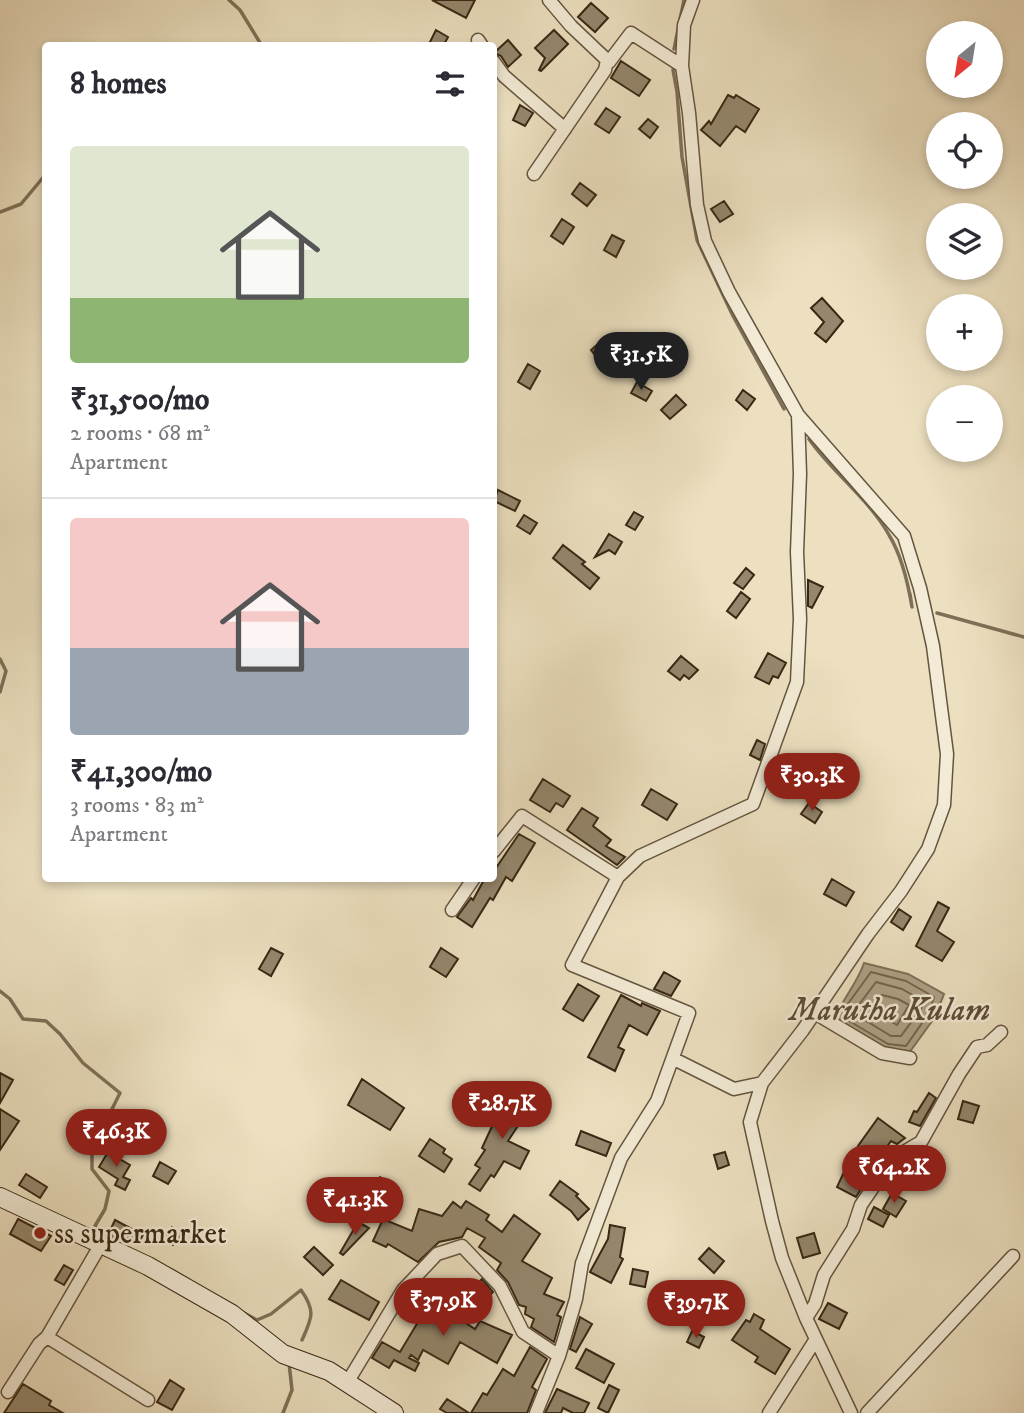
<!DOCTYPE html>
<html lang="en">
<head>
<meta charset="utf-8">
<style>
	body { margin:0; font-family:"IM FELL DW Pica",serif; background:#f2f2f3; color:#2b2b33; height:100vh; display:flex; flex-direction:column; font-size:26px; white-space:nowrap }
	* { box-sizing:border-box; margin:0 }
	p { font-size:23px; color:#7c7c81 }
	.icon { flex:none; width:38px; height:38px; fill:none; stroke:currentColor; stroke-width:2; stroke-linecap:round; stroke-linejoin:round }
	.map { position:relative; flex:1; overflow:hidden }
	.side { position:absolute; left:42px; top:42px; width:455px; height:840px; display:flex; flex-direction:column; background:#fff; border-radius:7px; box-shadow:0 4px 10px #0003 }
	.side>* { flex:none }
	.needle { width:46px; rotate:210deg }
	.tools { position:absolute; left:926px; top:21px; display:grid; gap:14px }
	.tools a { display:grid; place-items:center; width:77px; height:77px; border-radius:50%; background:#fff; box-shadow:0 4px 10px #0003; font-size:35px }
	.price { position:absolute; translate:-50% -60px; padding:0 16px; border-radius:24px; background:#8f2418; color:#fff; font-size:23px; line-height:46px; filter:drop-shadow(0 2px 4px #0008) }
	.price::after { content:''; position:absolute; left:50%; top:42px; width:21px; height:16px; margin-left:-10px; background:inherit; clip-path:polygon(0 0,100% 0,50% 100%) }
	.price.on { background:#222; color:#fff }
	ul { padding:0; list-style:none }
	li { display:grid; align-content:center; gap:14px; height:371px; padding:0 28px }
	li+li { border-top:2px solid #e1e1e2 }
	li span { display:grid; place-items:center; height:217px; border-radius:7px; color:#555 }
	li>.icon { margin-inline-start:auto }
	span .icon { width:126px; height:126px; fill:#fffc; stroke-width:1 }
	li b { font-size:30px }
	h2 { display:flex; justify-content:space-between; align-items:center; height:84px; padding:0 28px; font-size:30px }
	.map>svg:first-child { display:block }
	.water { fill:#aea186; stroke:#7e7058; stroke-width:2 }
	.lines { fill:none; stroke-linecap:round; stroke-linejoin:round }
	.shore { stroke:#72644d; stroke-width:2 }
	.stream { stroke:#7e7058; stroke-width:3.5 }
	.building { fill:#95876d; stroke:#372714; stroke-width:2 }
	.minor-casing { stroke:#64553f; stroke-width:15 }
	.secondary-casing { stroke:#372714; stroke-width:20 }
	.minor { stroke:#f3ebd6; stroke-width:12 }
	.secondary { stroke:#f3ebd6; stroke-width:18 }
	.poi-dot { fill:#8f2418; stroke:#f3ebd6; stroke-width:2.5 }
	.labels { text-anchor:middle; stroke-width:5; stroke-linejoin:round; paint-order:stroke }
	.poi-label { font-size:30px; fill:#372714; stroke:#f3ebd6; text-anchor:start }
	.water-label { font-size:32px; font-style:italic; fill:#5b4c36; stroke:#f3ebd6 }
</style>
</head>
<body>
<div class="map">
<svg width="1024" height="1413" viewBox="0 0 1024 1413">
	<rect width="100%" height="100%" fill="#ece0c0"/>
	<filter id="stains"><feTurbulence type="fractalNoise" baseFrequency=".00286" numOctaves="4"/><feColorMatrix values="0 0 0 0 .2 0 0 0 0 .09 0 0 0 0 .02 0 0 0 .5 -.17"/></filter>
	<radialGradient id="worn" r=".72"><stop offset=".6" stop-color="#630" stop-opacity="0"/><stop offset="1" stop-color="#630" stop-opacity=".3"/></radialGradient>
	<path class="water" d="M 864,963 L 908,974 L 944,994 L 935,1017 L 909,1053 L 886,1051 L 834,1021 C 842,999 857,984 864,963 Z"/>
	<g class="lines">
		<path class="shore" d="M 871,972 L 906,981 L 934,997 L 929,1013 L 906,1046 L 888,1044 L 844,1018 L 847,1005 Z
			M 876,982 L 902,989 L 923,1001 L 921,1009 L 901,1036 L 891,1036 L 855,1014 L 855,1010 Z
			M 882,995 L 898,999 L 909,1005 L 897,1025 L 870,1010 L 871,1007 Z"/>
		<path class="stream" d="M 229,0 L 240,10 L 262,46
			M 674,49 L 684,0
			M 673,70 L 677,92 L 682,157 L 697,240 L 733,316 L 784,409
			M 0,212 L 21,204 L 46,174
			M 809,439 C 831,471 870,500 889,535 C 902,556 908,583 912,607 L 910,594
			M 937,613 L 1024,637
			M 0,659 L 6,671 L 0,692
			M 0,991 L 10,999 L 23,1019 L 46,1021 L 60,1034 L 83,1063 L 120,1093 L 106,1121 L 92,1132 L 92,1169 L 109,1191 L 105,1209 L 95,1226 L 105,1238
			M 172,1270 L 189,1280
			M 244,1313 L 257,1320 L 271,1314 L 301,1290 C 316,1311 312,1318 302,1340
			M 283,1413 L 292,1390 L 289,1363"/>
	</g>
	<path class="building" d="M 432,0 L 475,0 L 466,18 Z
		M 591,3 L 608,18 L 595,32 L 578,17 Z
		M 436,30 L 448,37 L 443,46 L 428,46 Z
		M 554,30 L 568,44 L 541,71 L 539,70 L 545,58 L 535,48 Z
		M 508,40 L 521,55 L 508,67 L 501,56 L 494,53 Z
		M 621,61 L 650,80 L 639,96 L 611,78 Z
		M 728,95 L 734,98 L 736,95 L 759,109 L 745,132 L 736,126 L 720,146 L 701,130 L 709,121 L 711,124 Z
		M 520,105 L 533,113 L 525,126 L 513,120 Z
		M 606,108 L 620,117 L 609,133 L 595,124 Z
		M 648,119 L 658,127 L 650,138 L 639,129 Z
		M 580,183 L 596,195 L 587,206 L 572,194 Z
		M 724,201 L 733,214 L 720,222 L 711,209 Z
		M 562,219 L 574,227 L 563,244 L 551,236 Z
		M 612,235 L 624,241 L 616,257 L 604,250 Z
		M 822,298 L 843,321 L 826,342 L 815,333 L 824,322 L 811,308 Z
		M 600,342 L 609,351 L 599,360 L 591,350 Z
		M 528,364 L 540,371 L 530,389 L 518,382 Z
		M 637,382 L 652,391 L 646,401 L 631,393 Z
		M 743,390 L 755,399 L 747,410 L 736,400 Z
		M 676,395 L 686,405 L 670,419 L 661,410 Z
		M 498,490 L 520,501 L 515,511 L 494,501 Z
		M 634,512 L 643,517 L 635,530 L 626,525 Z
		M 524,515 L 537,523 L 530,534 L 517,526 Z
		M 609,534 L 622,542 L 615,554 L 609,550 L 595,557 Z
		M 563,545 L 585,562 L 582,564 L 599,578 L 590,589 L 553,558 Z
		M 746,568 L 754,575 L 743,589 L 734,583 Z
		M 808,580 L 823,587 L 812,608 L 808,606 Z
		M 741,592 L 750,599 L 736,618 L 727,611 Z
		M 768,653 L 786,663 L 778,678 L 773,676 L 769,684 L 755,677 Z
		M 681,656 L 698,670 L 689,679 L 684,675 L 680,680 L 668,671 Z
		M 757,740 L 765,744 L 760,760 L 750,755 Z
		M 817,767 L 833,777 L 824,790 L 809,780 Z
		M 543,779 L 570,796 L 563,807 L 556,803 L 550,812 L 530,800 Z
		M 651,789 L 677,804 L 667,820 L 642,805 Z
		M 809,803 L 822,812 L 815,823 L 801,814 Z
		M 582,808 L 598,818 L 593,826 L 611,840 L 606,846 L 625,857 L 617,865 L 567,830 Z
		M 519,834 L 535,843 L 512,881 L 506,877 L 493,900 L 490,898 L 472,927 L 457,917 L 471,898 L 473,900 L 485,878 L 494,878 L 494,871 Z
		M 832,879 L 854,892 L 846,906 L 824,894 Z
		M 938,902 L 949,908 L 937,931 L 954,942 L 942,961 L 916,946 Z
		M 899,909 L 911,917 L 903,930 L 891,922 Z
		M 271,948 L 283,954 L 271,976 L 259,969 Z
		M 441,948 L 458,959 L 446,977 L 430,967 Z
		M 664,972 L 680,981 L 671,996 L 654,989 Z
		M 578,984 L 599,996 L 583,1021 L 563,1009 Z
		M 621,995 L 641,1006 L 642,1003 L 660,1011 L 647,1035 L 629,1025 L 618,1047 L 624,1050 L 615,1071 L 588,1057 Z
		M 0,1073 L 13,1080 L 0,1103 Z
		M 362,1079 L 404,1108 L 390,1130 L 348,1105 Z
		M 510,1092 L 531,1106 L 508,1141 L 529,1151 L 520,1169 L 504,1161 L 494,1177 L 491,1175 L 480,1191 L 469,1184 L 480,1168 L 475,1165 L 485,1150 L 482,1148 L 494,1122 L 491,1120 Z
		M 929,1093 L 936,1098 L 920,1126 L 909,1122 L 914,1111 L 917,1112 Z
		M 963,1101 L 979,1106 L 973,1123 L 958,1119 Z
		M 0,1109 L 19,1121 L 0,1150 Z
		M 878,1118 L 905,1138 L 897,1144 L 891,1141 L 878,1159 L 858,1146 Z
		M 581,1131 L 611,1143 L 606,1156 L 576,1145 Z
		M 430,1139 L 445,1149 L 443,1153 L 452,1159 L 444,1172 L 419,1156 Z
		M 108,1152 L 130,1165 L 123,1177 L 130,1180 L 125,1190 L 115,1185 L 118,1179 L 99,1167 Z
		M 725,1152 L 729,1165 L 718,1169 L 714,1155 Z
		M 160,1162 L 176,1171 L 168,1184 L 153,1176 Z
		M 26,1174 L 47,1187 L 40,1198 L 19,1185 Z
		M 843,1174 L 864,1184 L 856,1197 L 837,1187 Z
		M 380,1177 L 393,1185 L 380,1207 L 366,1199 Z
		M 560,1181 L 578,1194 L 576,1196 L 589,1209 L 578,1220 L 571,1211 L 550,1195 Z
		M 892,1193 L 906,1201 L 896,1217 L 883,1209 Z
		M 466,1201 L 489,1215 L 486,1220 L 502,1232 L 514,1215 L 540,1234 L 522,1261 L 552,1278 L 544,1294 L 564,1302 L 557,1315 L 561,1317 L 554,1342 L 531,1327 L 534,1319 L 525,1314 L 526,1307 L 519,1305 L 508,1282 L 497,1270 L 501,1263 L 479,1247 L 485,1238 L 467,1228 L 462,1237 L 439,1242 L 418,1262 L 388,1244 L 386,1247 L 373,1241 L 383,1219 L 412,1231 L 419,1209 L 442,1216 L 453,1202 L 461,1208 Z
		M 874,1207 L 889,1215 L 883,1227 L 868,1219 Z
		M 18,1219 L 51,1236 L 41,1251 L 10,1234 Z
		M 115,1220 L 143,1235 L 138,1244 L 122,1236 L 120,1240 L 108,1235 Z
		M 358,1222 L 369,1228 L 343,1255 L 340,1253 Z
		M 610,1225 L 625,1228 L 620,1257 L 623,1259 L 611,1283 L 590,1272 L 608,1239 Z
		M 172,1227 L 182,1234 L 173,1245 L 163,1238 Z
		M 814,1233 L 820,1253 L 803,1258 L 797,1238 Z
		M 314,1247 L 333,1265 L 323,1275 L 304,1257 Z
		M 709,1248 L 724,1261 L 714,1273 L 699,1259 Z
		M 64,1265 L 73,1270 L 64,1285 L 55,1280 Z
		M 633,1269 L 648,1272 L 645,1287 L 630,1284 Z
		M 482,1279 L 493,1292 L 483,1303 L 479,1300 L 483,1293 L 475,1286 Z
		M 341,1280 L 379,1302 L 369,1320 L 329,1299 Z
		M 422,1294 L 475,1329 L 480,1321 L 512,1335 L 497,1363 L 460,1342 L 448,1364 L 423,1350 L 418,1360 L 411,1355 L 409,1358 L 419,1363 L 415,1371 L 394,1360 L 389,1368 L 372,1358 L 382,1342 L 400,1352 L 421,1317 L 412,1312 Z
		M 828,1303 L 847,1313 L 839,1329 L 819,1319 Z
		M 754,1314 L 764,1320 L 760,1329 L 790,1349 L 775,1374 L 755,1362 L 758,1357 L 732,1340 L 746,1320 L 750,1322 Z
		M 580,1317 L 592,1324 L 576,1352 L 570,1349 Z
		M 692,1331 L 704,1337 L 699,1348 L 687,1342 Z
		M 530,1347 L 547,1359 L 532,1387 L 536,1390 L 527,1413 L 471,1413 L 483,1393 L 487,1395 L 503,1369 L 514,1376 Z
		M 586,1349 L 614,1364 L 604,1383 L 576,1368 Z
		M 170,1380 L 184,1389 L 172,1410 L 157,1402 Z
		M 23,1384 L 51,1401 L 49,1405 L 63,1413 L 4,1413 Z
		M 609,1385 L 619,1390 L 608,1413 L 598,1408 Z
		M 557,1389 L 589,1403 L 584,1413 L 573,1413 L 563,1408 L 561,1413 L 545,1413 Z
		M 447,1399 L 469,1413 L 447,1413 L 440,1409 Z"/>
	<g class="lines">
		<defs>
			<path id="minor" d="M 549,0 L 571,26 L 609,62 L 631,33 L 682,66
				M 693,0 L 684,25 L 682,66 L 689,113 L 697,205 L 705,241 L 729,292 L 798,415 L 904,536 L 920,588 L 933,646 L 947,754 L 944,805 L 928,849 L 901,891 L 868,934 L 803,1030 L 762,1083 L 750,1122 L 772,1221 L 782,1258 L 806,1318 L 851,1413
				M 478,40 L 482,46
				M 494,62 L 504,76 L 565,129
				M 534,174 L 605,70 L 607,60
				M 494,851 L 522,816 L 618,877 L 572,965 L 689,1013 L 657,1101 L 621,1158 L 582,1263 L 576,1299 L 559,1356 L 536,1413
				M 618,877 L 640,856 L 753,804 L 797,682 L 800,619 L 797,552 L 800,474 L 798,415
				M 452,910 L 474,878
				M 815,1013 L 882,1053 L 910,1058
				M 674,1059 L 734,1089 L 762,1083
				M 806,1318 L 815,1304 L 824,1275 L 853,1229 L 861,1205 L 880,1177 L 904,1152 L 921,1142 L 959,1074 L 977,1047 L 987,1045 L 1001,1032
				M 47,1337 L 148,1400
				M 347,1383 L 403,1290 L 437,1254 L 462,1246 L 500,1286 L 523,1332 L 559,1356
				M 8,1392 L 39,1344 L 47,1337 L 101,1244
				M 769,1413 L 816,1339
				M 867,1413 L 1013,1256"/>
			<path id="secondary" d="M 0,1197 L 148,1266 L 232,1314 L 283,1354 L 329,1371 L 394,1413"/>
		</defs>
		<use href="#minor" class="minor-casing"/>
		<use href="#secondary" class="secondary-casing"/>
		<use href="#minor" class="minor"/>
		<use href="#secondary" class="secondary"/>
	</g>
	<circle class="poi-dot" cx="40" cy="1233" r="7"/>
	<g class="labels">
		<g class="poi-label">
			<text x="54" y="1243">ss supermarket</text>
		</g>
		<g class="water-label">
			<text x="890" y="1020">Marutha Kulam</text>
		</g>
	</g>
	<rect width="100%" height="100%" filter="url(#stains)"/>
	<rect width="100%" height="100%" fill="url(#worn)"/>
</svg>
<div class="tools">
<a><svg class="needle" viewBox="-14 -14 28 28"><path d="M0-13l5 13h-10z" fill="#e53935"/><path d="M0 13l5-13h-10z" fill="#7c7c81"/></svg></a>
<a><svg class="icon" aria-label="locate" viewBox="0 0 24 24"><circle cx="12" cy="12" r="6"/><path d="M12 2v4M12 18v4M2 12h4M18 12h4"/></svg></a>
<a><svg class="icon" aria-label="layers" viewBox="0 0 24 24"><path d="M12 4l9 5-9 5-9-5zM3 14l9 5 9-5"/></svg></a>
<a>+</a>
<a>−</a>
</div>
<b class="price on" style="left:641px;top:392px">₹31.5K</b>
<b class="price" style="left:812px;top:813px">₹30.3K</b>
<b class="price" style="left:502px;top:1141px">₹28.7K</b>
<b class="price" style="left:116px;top:1169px">₹46.3K</b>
<b class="price" style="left:894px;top:1205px">₹64.2K</b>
<b class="price" style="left:355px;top:1237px">₹41.3K</b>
<b class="price" style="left:443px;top:1338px">₹37.9K</b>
<b class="price" style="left:696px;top:1340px">₹39.7K</b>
<section class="side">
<h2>8 homes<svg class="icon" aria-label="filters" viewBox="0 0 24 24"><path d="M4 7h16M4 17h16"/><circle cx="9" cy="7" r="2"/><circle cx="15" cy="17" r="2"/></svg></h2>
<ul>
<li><span style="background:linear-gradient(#dfe7d0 70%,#8fb573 0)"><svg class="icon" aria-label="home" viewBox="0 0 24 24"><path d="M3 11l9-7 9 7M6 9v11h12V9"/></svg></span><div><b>₹31,500/mo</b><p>2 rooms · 68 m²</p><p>Apartment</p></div></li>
<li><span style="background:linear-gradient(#f6c9c9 60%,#9aa5b1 0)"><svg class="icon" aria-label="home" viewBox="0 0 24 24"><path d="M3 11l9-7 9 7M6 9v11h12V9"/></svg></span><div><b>₹41,300/mo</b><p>3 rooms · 83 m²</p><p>Apartment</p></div></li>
</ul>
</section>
</div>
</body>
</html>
